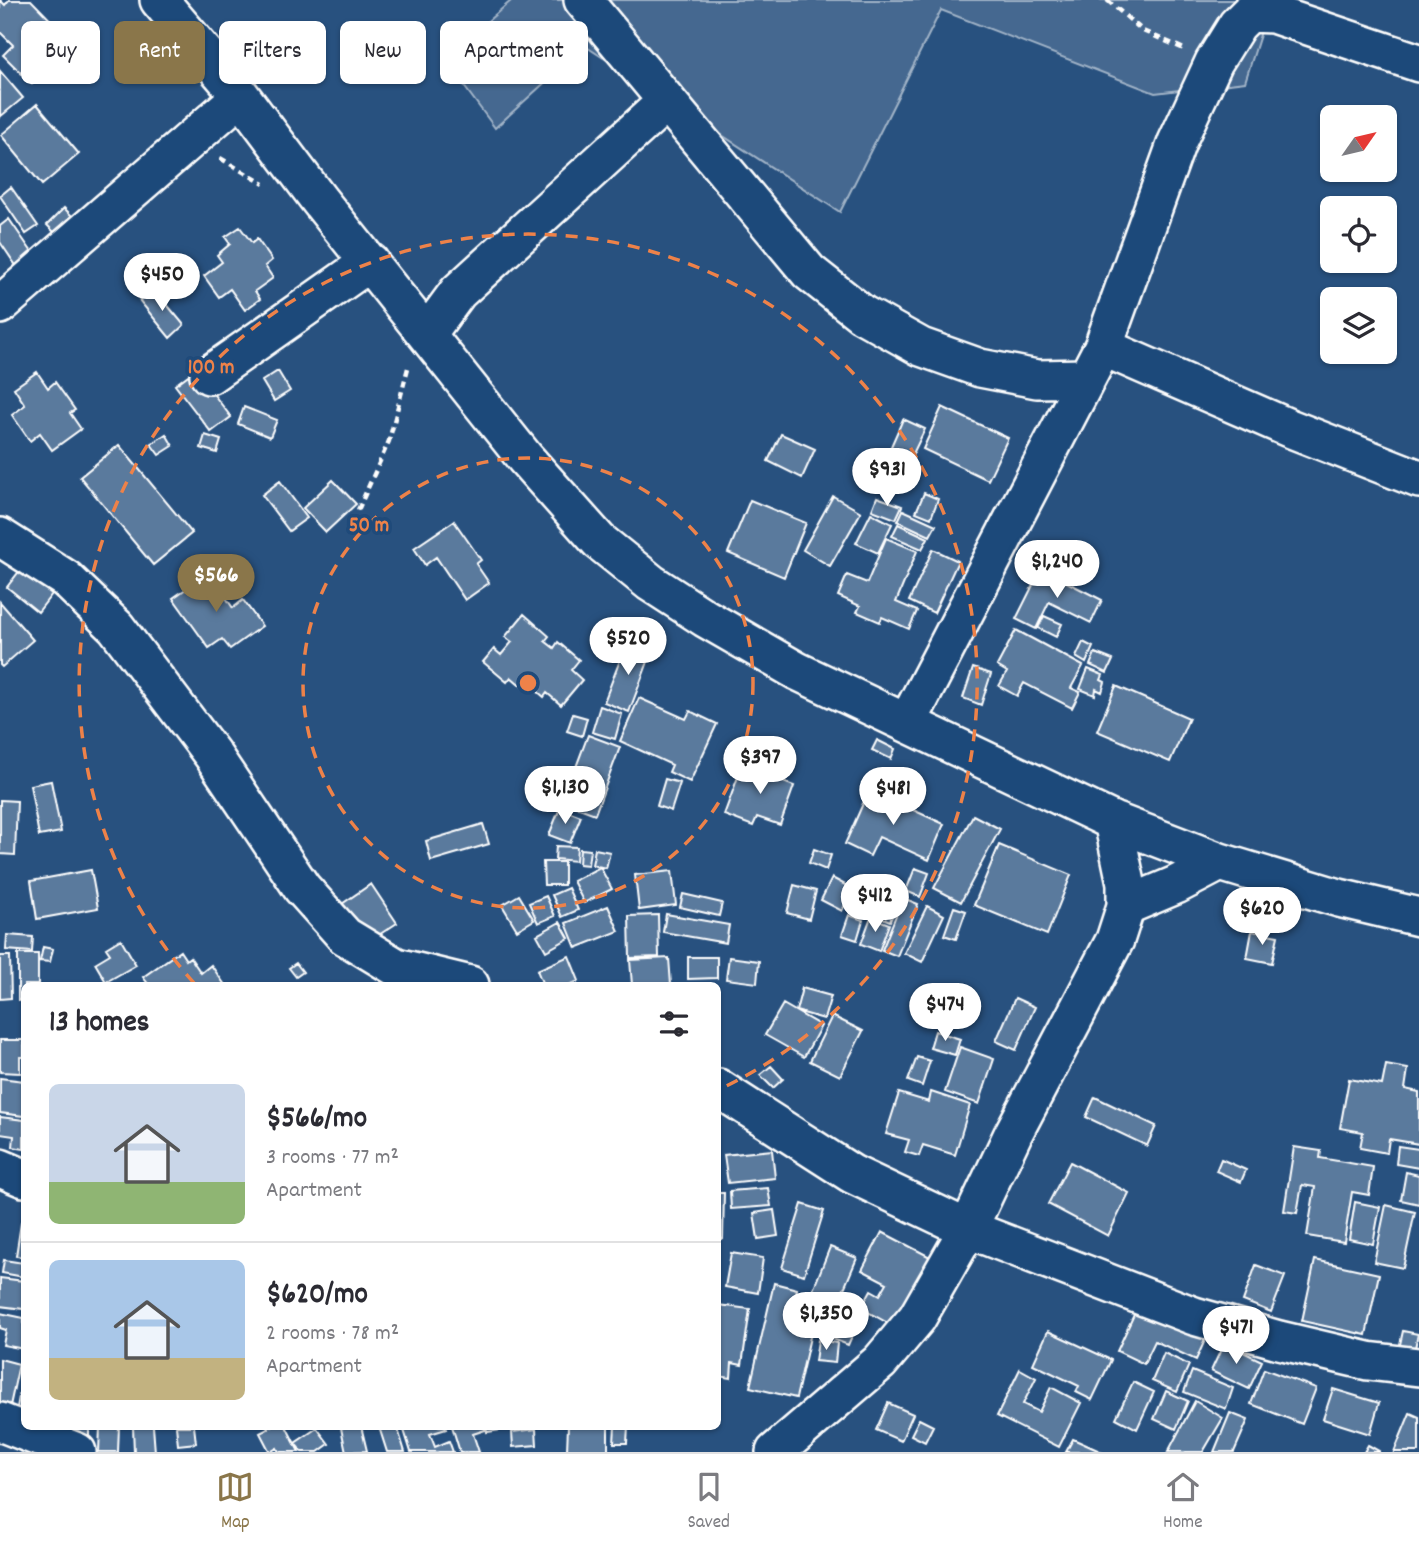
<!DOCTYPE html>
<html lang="en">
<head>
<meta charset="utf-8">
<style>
	body { margin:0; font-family:Dekko,sans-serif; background:#f2f2f3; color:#2b2b33; height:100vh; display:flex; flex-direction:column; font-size:26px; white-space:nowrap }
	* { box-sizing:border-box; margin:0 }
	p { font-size:23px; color:#7c7c81 }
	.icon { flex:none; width:38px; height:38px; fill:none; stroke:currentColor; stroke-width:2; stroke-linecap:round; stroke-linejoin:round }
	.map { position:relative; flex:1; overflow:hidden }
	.drawer { position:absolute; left:21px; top:982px; width:700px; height:448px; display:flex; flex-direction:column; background:#fff; border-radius:10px; box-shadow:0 2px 5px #0004 }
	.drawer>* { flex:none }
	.guide { position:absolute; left:21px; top:21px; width:700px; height:63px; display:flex; gap:14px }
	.needle { width:46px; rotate:56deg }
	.buttons { position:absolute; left:1320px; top:105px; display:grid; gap:14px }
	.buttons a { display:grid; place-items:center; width:77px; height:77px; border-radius:10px; background:#fff; box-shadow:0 2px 5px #0004; font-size:35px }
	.price { position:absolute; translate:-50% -60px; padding:0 16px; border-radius:24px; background:#fff; color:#222; font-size:23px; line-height:46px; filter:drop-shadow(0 2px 4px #0008) }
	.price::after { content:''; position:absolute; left:50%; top:42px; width:21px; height:16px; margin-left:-10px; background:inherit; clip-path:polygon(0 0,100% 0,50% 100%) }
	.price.active { background:#8a764a; color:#fff }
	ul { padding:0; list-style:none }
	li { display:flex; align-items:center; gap:21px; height:175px; padding:0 28px }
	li+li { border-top:2px solid #e1e1e2 }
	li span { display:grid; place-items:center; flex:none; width:196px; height:140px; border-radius:10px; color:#555 }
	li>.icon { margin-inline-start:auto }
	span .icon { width:84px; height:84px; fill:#fffc; stroke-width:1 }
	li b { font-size:30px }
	h2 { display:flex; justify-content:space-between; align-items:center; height:84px; padding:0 28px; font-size:30px }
	.pill { padding:0 24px; border-radius:10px; background:#fff; box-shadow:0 2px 5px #0004; font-size:24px; line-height:63px }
	.pill.active { background:#8a764a; color:#fff }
	.dock { display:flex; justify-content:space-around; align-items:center; height:98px; border-top:2px solid #e1e1e2; background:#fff; font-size:19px; color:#7c7c81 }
	.dock a { display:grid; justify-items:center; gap:4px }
	.dock .active { color:#8a764a }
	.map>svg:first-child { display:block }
	.green { fill:#446890; stroke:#a2b4c8; stroke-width:2 }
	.building { fill:#5a7a9d; stroke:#fff; stroke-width:2 }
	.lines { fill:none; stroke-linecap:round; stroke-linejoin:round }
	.street-casing { stroke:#fff; stroke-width:42 }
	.path { stroke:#fff; stroke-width:4.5; stroke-dasharray:7 5; stroke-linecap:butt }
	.street { stroke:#1f4a7a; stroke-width:37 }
	.ring { fill:none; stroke:#ee8249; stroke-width:3.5; stroke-dasharray:12 9 }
	.centre { fill:#ee8249; stroke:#1f4a7a; stroke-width:3.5 }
	.ring-label { font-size:21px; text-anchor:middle; font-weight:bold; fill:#ee8249; stroke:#1f4a7a; stroke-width:7; stroke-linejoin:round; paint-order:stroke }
</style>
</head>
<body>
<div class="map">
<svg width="1419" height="1452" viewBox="0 0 1419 1452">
	<rect width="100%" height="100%" fill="#28517f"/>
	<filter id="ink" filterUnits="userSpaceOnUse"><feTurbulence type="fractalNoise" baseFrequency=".0143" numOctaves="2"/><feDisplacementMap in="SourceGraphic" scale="14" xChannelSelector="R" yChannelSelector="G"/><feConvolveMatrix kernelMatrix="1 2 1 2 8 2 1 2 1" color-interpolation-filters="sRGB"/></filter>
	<g filter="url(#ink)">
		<path class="green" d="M 512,0 L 1271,0 L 1245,82 L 1155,93 L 941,10 L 840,212 L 585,46 L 495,128 L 444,59 Z"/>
		<path class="building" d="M 0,0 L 5,5 L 9,0 L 31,0 L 68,38 L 50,56 L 55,62 L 32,84 L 3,55 L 13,45 L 0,32 Z
			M 261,47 L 270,60 L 258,69 L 249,55 Z
			M 0,71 L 23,98 L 0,117 Z
			M 37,104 L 79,154 L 42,185 L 1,135 Z
			M 11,187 L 38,226 L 26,234 L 0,196 Z
			M 64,208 L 77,221 L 60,238 L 47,225 Z
			M 9,219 L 36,258 L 19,270 L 0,242 L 0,226 Z
			M 240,227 L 252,243 L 257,239 L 272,260 L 265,266 L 273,278 L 255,291 L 260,299 L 245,310 L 230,289 L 219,297 L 204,276 L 222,262 L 217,255 L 230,244 L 225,237 Z
			M 185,260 L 198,279 L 179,291 L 167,272 Z
			M 154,289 L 184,325 L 170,338 L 139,300 Z
			M 195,370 L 231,417 L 211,432 L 175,385 Z
			M 278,371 L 290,391 L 274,401 L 262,381 Z
			M 37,372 L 48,388 L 55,382 L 75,410 L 70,413 L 81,429 L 52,450 L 40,433 L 30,441 L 12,415 L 25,405 L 14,388 Z
			M 244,407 L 277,420 L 270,437 L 238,424 Z
			M 942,407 L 1008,438 L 988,480 L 923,449 Z
			M 903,419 L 925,429 L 910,460 L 889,451 Z
			M 166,434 L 173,446 L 159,455 L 151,444 Z
			M 781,434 L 815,449 L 802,478 L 768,461 Z
			M 205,435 L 221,440 L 217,453 L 201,448 Z
			M 119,445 L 192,533 L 153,565 L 80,477 Z
			M 890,458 L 906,465 L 898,482 L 882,474 Z
			M 333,480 L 356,504 L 326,532 L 303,508 Z
			M 280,481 L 307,518 L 289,531 L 262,495 Z
			M 924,493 L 938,499 L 931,518 L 916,512 Z
			M 833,496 L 861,512 L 830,566 L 803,550 Z
			M 877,497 L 902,506 L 896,519 L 872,510 Z
			M 750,500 L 806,523 L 784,577 L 728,553 Z
			M 903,510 L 936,525 L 930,536 L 898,521 Z
			M 871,513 L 892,524 L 878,553 L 856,543 Z
			M 454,521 L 481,560 L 476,564 L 489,583 L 465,600 L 436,557 L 425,565 L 414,548 Z
			M 898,524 L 928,538 L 922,549 L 892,536 Z
			M 886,538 L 917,551 L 896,602 L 917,611 L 909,629 L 882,617 L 880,622 L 857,612 L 860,606 L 838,596 L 847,575 L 867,583 Z
			M 933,549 L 958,561 L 934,613 L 909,601 Z
			M 21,569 L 52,594 L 38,612 L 7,587 Z
			M 1041,569 L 1102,600 L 1091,623 L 1049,602 L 1036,629 L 1016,619 Z
			M 209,573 L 233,608 L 243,600 L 262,626 L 230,649 L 222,639 L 209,648 L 173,598 Z
			M 0,602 L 33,640 L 2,667 L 0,665 Z
			M 524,614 L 549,636 L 545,641 L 554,648 L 558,642 L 579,660 L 571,670 L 582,680 L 561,705 L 547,693 L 544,697 L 529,684 L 525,689 L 511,677 L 507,682 L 483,662 L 494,649 L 501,655 L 512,642 L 505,637 Z
			M 1044,616 L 1062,624 L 1056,637 L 1038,628 Z
			M 1016,630 L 1083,666 L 1071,688 L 1080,692 L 1072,708 L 1024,683 L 1017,696 L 999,686 L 1007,672 L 997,666 Z
			M 627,642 L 652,651 L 629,712 L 604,702 Z
			M 1083,642 L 1093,647 L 1086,663 L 1076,657 Z
			M 1095,653 L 1113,660 L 1107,673 L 1090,665 Z
			M 973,668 L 991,674 L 981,705 L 963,698 Z
			M 1088,669 L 1103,675 L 1101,680 L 1105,682 L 1102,692 L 1096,689 L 1095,695 L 1080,689 Z
			M 1116,686 L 1189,718 L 1170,762 L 1097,731 Z
			M 639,698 L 686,719 L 690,711 L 717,724 L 690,782 L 669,772 L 672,765 L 620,741 Z
			M 600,706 L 622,714 L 615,739 L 592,732 Z
			M 573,714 L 587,718 L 582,736 L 567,731 Z
			M 588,735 L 620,747 L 595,814 L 563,802 Z
			M 877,740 L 895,749 L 891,759 L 872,750 Z
			M 769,765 L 787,772 L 783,782 L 794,786 L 780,825 L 757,817 L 753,826 L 724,815 L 742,766 L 765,774 Z
			M 665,779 L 680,783 L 671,811 L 657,806 Z
			M 51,781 L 61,832 L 39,836 L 30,785 Z
			M 869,790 L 944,824 L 929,860 L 879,837 L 870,856 L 845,844 Z
			M 0,800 L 17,801 L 15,855 L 0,854 Z
			M 560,808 L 581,816 L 570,843 L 549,835 Z
			M 973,815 L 1000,829 L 961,902 L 934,888 Z
			M 483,824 L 489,844 L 431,861 L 426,841 Z
			M 999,845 L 1071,875 L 1047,935 L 974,905 Z
			M 556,846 L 577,847 L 576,861 L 555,859 Z
			M 580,849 L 590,850 L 588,865 L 579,864 Z
			M 595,849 L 610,852 L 606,868 L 592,865 Z
			M 814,849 L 831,855 L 826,870 L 809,863 Z
			M 543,862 L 564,862 L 564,885 L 544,885 Z
			M 600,867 L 612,889 L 584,903 L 573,881 Z
			M 915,868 L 929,873 L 920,897 L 906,891 Z
			M 91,870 L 98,908 L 37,919 L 31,881 Z
			M 672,871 L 676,905 L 639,910 L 635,875 Z
			M 832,878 L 853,889 L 842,911 L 821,900 Z
			M 371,884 L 397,923 L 365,944 L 339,906 Z
			M 794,885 L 816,891 L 809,919 L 787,913 Z
			M 568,888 L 578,910 L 562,917 L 552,895 Z
			M 854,893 L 870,899 L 864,913 L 849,908 Z
			M 683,894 L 722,903 L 719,916 L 680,907 Z
			M 519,895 L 534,920 L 517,930 L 502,905 Z
			M 546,896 L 555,916 L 538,923 L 529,903 Z
			M 903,898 L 918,904 L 897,956 L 882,950 Z
			M 875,899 L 896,907 L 890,921 L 870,913 Z
			M 608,906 L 619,931 L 576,948 L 566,923 Z
			M 927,906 L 944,915 L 922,962 L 904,953 Z
			M 954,907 L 966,911 L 956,939 L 944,935 Z
			M 666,914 L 729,925 L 726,943 L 663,932 Z
			M 658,915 L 659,957 L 630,958 L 629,916 Z
			M 849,915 L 863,920 L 857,940 L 842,935 Z
			M 871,917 L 889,924 L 879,951 L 861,944 Z
			M 560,922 L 569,938 L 546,951 L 537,935 Z
			M 1252,931 L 1278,936 L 1272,963 L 1247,958 Z
			M 7,935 L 33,937 L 32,952 L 6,950 Z
			M 121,939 L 136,965 L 106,982 L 95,963 L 110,954 L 106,948 Z
			M 43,947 L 53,949 L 50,962 L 40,961 Z
			M 180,951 L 186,960 L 190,957 L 201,973 L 211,965 L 225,985 L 149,985 L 143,977 Z
			M 18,954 L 38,954 L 38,985 L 24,985 L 24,1000 L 18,1000 Z
			M 0,956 L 10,956 L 11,998 L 0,999 Z
			M 569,956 L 579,981 L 569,985 L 543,985 L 537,970 Z
			M 688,957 L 717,957 L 717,978 L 688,979 Z
			M 729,957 L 759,961 L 757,983 L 726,979 Z
			M 669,958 L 671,985 L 632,985 L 630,960 Z
			M 296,963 L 303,972 L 296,977 L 289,968 Z
			M 802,988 L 831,996 L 824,1019 L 796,1011 Z
			M 1015,998 L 1035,1007 L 1016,1050 L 996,1041 Z
			M 783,1004 L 821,1026 L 804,1057 L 765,1035 Z
			M 832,1016 L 863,1031 L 840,1076 L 810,1061 Z
			M 935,1031 L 960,1039 L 955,1055 L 930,1048 Z
			M 0,1040 L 24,1040 L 24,1057 L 20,1057 L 20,1073 L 0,1072 Z
			M 960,1047 L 994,1059 L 979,1104 L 945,1092 Z
			M 917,1057 L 930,1061 L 922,1086 L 908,1081 Z
			M 1386,1065 L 1408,1069 L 1405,1089 L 1419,1092 L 1419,1144 L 1389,1139 L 1387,1153 L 1360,1148 L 1363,1132 L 1340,1128 L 1349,1079 L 1382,1085 Z
			M 771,1066 L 783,1079 L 773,1088 L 760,1075 Z
			M 0,1078 L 24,1081 L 24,1116 L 0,1113 Z
			M 931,1092 L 970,1105 L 955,1155 L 923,1145 L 919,1156 L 905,1152 L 909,1140 L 886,1134 L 899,1093 L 929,1102 Z
			M 1095,1097 L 1156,1126 L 1147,1146 L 1086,1117 Z
			M 0,1117 L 24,1120 L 24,1149 L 13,1147 L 14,1136 L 0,1134 Z
			M 1398,1146 L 1419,1149 L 1419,1168 L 1396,1164 Z
			M 1294,1147 L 1321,1151 L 1320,1158 L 1373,1167 L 1369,1195 L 1352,1192 L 1344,1242 L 1307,1236 L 1315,1187 L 1302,1185 L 1297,1213 L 1284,1211 Z
			M 772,1150 L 775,1178 L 728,1183 L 724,1155 Z
			M 1221,1159 L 1246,1170 L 1241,1182 L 1216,1171 Z
			M 1070,1162 L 1129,1193 L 1108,1236 L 1048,1204 Z
			M 1406,1172 L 1419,1175 L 1419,1204 L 1401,1200 Z
			M 768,1188 L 771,1206 L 731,1209 L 730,1191 Z
			M 718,1193 L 724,1193 L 723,1239 L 718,1239 Z
			M 1355,1202 L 1380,1207 L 1373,1244 L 1349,1239 Z
			M 802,1204 L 824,1211 L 804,1275 L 782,1268 Z
			M 1386,1205 L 1415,1212 L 1403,1268 L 1374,1262 Z
			M 774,1210 L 778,1236 L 758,1239 L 754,1213 Z
			M 21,1223 L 24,1224 L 24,1257 L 16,1256 Z
			M 882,1232 L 932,1258 L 895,1327 L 861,1308 L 871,1290 L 880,1295 L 887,1283 L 862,1270 Z
			M 830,1247 L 857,1258 L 830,1322 L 815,1320 L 809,1300 Z
			M 731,1253 L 763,1258 L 758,1293 L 725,1287 Z
			M 4,1260 L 24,1263 L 24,1277 L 2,1273 Z
			M 1315,1260 L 1379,1274 L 1366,1335 L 1302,1321 Z
			M 1256,1265 L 1285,1276 L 1271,1312 L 1243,1301 Z
			M 0,1278 L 24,1281 L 24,1309 L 0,1306 Z
			M 774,1283 L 797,1289 L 794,1304 L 803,1306 L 799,1321 L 813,1324 L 796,1398 L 750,1387 Z
			M 718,1305 L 750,1309 L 742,1365 L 732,1363 L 731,1378 L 718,1376 Z
			M 1138,1306 L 1206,1338 L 1196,1360 L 1155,1341 L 1144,1364 L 1117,1351 Z
			M 840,1308 L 861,1316 L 848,1345 L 828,1337 Z
			M 0,1313 L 24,1318 L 24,1349 L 3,1345 L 6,1330 L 0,1328 Z
			M 1048,1331 L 1111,1360 L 1092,1400 L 1076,1392 L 1079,1386 L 1033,1364 Z
			M 1403,1331 L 1418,1334 L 1413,1357 L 1398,1353 Z
			M 818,1340 L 837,1343 L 835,1363 L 815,1361 Z
			M 1224,1343 L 1262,1361 L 1249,1389 L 1211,1371 Z
			M 1164,1353 L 1189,1365 L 1177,1392 L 1152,1381 Z
			M 0,1359 L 19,1364 L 10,1406 L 0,1404 Z
			M 24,1369 L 24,1410 L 17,1408 Z
			M 1020,1369 L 1036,1378 L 1023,1404 L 1039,1412 L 1051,1387 L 1081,1403 L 1059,1447 L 997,1416 Z
			M 1264,1369 L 1316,1388 L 1302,1424 L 1251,1404 Z
			M 1192,1371 L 1233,1388 L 1226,1409 L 1184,1392 Z
			M 1133,1382 L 1154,1392 L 1137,1429 L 1116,1418 Z
			M 1333,1389 L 1379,1403 L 1370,1434 L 1323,1419 Z
			M 1166,1391 L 1188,1401 L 1176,1429 L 1154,1419 Z
			M 1195,1401 L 1223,1418 L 1203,1452 L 1168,1452 Z
			M 888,1403 L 913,1414 L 901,1441 L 876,1430 Z
			M 1230,1413 L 1248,1420 L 1234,1452 L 1214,1452 Z
			M 1410,1413 L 1419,1417 L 1419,1452 L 1394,1452 Z
			M 919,1419 L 933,1426 L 925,1442 L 911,1435 Z
			M 61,1426 L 89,1426 L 89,1440 Z
			M 100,1426 L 119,1426 L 118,1452 L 99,1452 Z
			M 133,1426 L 153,1426 L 155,1452 L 134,1452 Z
			M 176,1426 L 194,1426 L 196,1443 L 178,1445 Z
			M 267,1426 L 286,1426 L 299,1452 L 279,1452 L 277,1448 L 270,1452 L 260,1433 L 268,1429 Z
			M 348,1426 L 361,1426 L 367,1451 L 346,1452 L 341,1428 Z
			M 397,1426 L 405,1452 L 387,1452 L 379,1427 Z
			M 413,1426 L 445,1426 L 446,1429 L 430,1434 L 435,1447 L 449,1441 L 453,1452 L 411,1452 L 404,1430 Z
			M 452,1426 L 484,1426 L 485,1430 L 473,1434 L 479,1452 L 460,1452 Z
			M 486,1426 L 500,1426 L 501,1430 L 487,1432 Z
			M 568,1426 L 608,1426 L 608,1452 L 567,1450 Z
			M 615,1426 L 628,1426 L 627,1443 L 614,1443 Z
			M 317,1428 L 329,1444 L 318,1452 L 302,1452 L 295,1443 Z
			M 536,1429 L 537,1445 L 513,1447 L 512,1432 Z
			M 1073,1439 L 1102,1452 L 1066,1452 Z
			M 1368,1445 L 1379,1451 L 1379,1452 L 1364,1452 Z"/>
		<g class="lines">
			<defs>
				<path id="street" d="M 159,0 L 241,96 L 319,200 L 525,458 L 599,541 L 651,583 L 705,618 L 797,671 L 1113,821 L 1220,862 L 1339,898 L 1419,917
					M 583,0 L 809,272 L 862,314 L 921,347 L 980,368 L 1037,379 L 1086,378
					M 0,305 L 241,96
					M 427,334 L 458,292 L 666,102
					M 1103,347 L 1289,428 L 1419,479
					M 209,375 L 370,262
					M 0,537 L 66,579 L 116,627 L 212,754 L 302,888 L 345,936 L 396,967 L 470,985
					M 907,723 L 1103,347 L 1177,142 L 1214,62 L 1237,25 L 1249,13 L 1273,14 L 1419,63
					M 1126,906 L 1176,885 L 1220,862
					M 718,1088 L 852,1174 L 968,1229 L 1194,1316 L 1279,1340 L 1368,1361 L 1419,1367
					M 0,1168 L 24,1178
					M 0,1422 L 77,1452
					M 775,1452 L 880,1362 L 917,1318 L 968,1229 L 1013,1134 L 1115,940 L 1126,906 L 1126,883 L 1113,821"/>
			</defs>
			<use href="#street" class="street-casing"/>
			<path class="path" d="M 1107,0 L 1143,31 L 1184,49
				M 220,158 L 264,184
				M 358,510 L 389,441 L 409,364"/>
			<use href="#street" class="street"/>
		</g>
	</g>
	<g class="ring">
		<circle cx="528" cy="683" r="225"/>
		<path d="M194 983A449 449 0 1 1 718 1090"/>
	</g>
	<circle cx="528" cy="683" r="10" class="centre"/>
	<g class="ring-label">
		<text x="211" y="373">100 m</text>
		<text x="369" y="531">50 m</text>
	</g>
</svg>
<div class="buttons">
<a><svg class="needle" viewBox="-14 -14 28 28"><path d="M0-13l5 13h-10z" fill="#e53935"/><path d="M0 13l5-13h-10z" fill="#7c7c81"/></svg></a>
<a><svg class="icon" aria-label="locate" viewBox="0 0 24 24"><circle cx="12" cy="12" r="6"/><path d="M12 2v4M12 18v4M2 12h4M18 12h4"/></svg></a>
<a><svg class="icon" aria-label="layers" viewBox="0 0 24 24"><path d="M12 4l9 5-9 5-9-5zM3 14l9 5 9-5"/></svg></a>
</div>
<b class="price" style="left:162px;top:313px">$450</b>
<b class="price" style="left:887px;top:508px">$931</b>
<b class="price" style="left:1057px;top:600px">$1,240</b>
<b class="price active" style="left:216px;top:614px">$566</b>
<b class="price" style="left:628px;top:677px">$520</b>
<b class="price" style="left:760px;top:796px">$397</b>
<b class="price" style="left:565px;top:826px">$1,130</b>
<b class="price" style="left:893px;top:827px">$481</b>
<b class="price" style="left:875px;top:934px">$412</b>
<b class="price" style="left:1262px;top:947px">$620</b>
<b class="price" style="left:945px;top:1043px">$474</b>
<b class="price" style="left:826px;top:1352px">$1,350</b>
<b class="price" style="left:1236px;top:1366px">$471</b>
<div class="guide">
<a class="pill">Buy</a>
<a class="pill active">Rent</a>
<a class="pill">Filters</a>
<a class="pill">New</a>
<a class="pill">Apartment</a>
</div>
<section class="drawer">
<h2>13 homes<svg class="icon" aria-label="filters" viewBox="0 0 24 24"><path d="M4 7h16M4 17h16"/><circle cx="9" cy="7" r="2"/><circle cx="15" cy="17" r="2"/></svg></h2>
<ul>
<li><span style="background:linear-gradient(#c9d6e8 70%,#8fb573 0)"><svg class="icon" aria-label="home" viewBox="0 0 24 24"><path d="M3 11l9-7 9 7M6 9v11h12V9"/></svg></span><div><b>$566/mo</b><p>3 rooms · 77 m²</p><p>Apartment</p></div></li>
<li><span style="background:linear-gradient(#a9c7e8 70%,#c2b280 0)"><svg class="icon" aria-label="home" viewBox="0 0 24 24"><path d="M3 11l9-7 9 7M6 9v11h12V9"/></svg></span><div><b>$620/mo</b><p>2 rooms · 78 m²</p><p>Apartment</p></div></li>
</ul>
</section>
</div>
<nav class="dock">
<a class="active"><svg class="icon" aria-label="map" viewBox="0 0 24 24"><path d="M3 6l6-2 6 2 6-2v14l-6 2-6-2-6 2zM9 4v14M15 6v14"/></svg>Map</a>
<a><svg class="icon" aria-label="saved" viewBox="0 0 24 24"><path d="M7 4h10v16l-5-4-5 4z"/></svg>Saved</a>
<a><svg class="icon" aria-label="home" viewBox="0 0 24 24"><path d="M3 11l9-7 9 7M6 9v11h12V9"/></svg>Home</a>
</nav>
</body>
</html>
